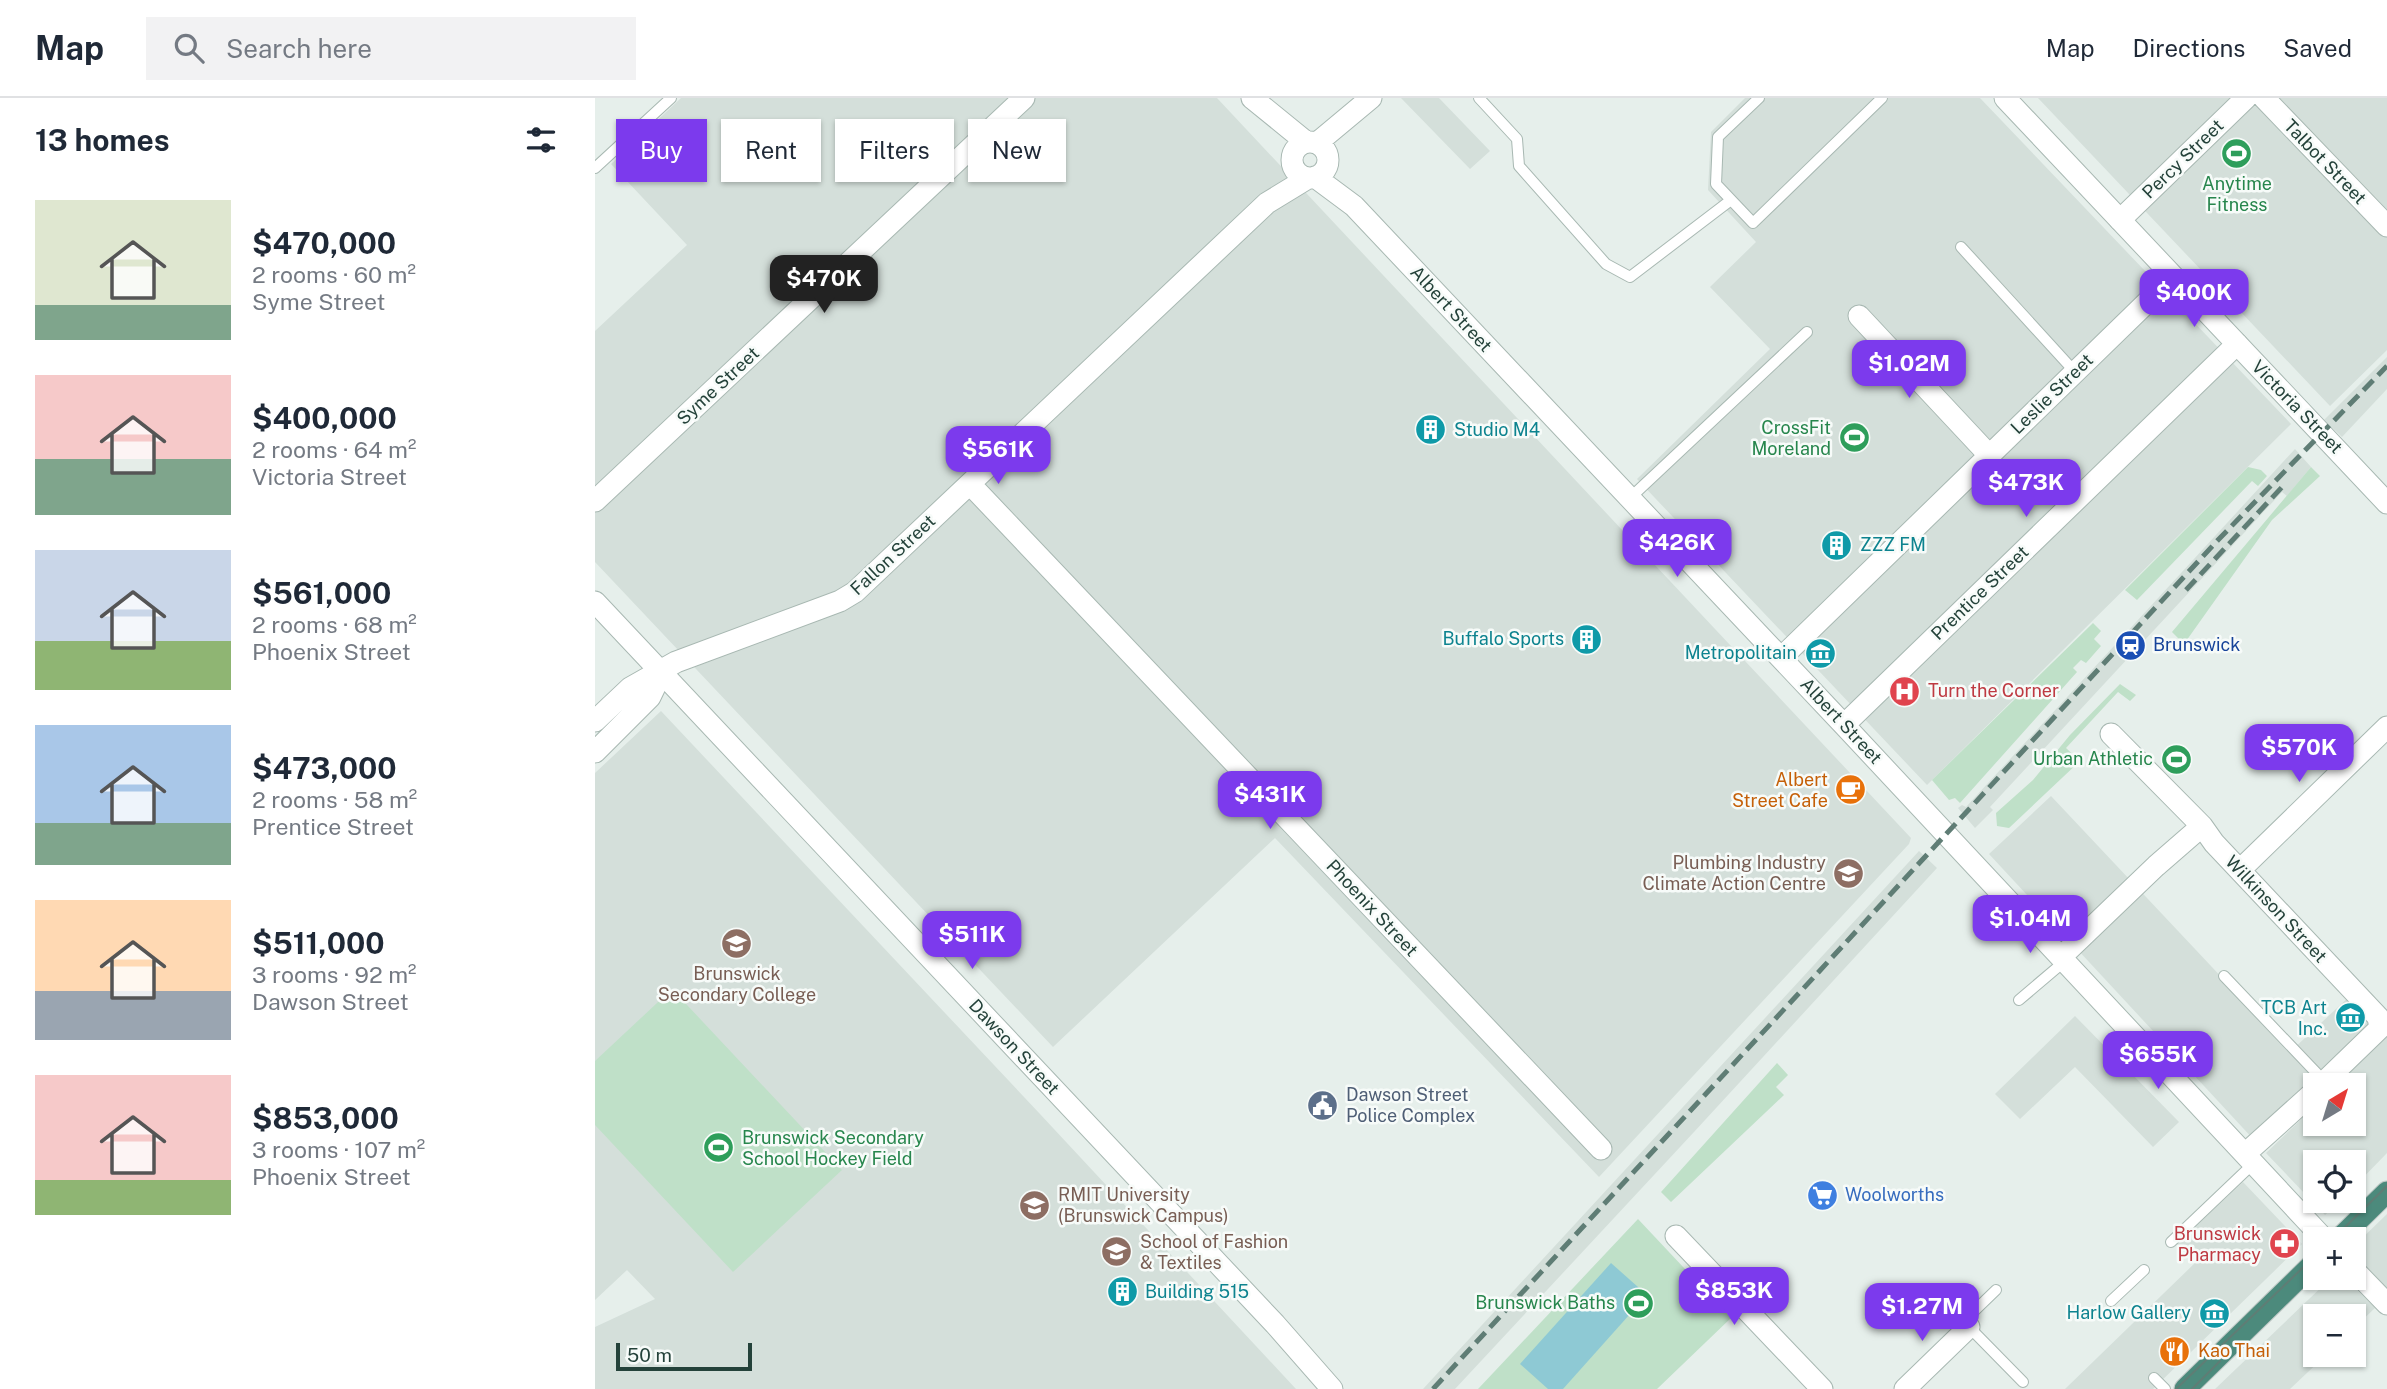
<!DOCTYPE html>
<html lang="en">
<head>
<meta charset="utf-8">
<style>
	body { margin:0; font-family:"Public Sans",sans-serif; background:#f2f2f3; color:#1f2937; height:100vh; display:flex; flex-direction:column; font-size:26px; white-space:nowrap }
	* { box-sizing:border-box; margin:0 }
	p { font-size:23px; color:#747a83 }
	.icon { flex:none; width:38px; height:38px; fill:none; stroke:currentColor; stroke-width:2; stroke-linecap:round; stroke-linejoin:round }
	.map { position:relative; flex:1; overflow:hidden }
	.details { display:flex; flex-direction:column; background:#fff; width:595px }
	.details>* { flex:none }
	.top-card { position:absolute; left:21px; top:21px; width:665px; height:63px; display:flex; gap:14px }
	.needle { width:46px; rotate:38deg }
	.buttons { position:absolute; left:1708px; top:975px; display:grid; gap:14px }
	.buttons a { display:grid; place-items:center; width:63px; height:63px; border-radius:0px; background:#fff; box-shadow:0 2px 5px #0004; font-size:35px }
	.scale { position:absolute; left:21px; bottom:18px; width:136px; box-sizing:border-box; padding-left:7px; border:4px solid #24423a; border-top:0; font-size:19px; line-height:24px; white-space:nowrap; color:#24423a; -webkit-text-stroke:5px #f7fbf9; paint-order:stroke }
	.price { position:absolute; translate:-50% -60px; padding:0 16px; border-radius:14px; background:#7c3aed; color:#fff; font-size:23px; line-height:46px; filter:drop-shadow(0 2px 4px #0008) }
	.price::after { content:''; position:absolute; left:50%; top:42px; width:21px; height:16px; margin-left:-10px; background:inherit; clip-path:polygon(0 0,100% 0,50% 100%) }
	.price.on { background:#222; color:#fff }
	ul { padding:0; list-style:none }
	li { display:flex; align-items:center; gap:21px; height:175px; padding:0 35px }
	li span { display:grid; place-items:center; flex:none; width:196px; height:140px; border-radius:0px; color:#555 }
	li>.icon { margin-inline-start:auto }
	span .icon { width:84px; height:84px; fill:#fffc; stroke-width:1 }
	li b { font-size:30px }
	h2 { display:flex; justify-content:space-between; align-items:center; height:84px; padding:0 35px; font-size:30px }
	.pill { padding:0 24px; border-radius:0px; background:#fff; box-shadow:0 2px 5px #0004; font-size:24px; line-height:63px }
	.pill.on { background:#7c3aed; color:#fff }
	header { display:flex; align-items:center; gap:42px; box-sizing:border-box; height:98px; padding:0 35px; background:#fff; border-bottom:2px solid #e0e1e3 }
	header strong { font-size:33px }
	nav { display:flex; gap:38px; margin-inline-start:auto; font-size:24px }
	.search { width:490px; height:63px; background:#f2f2f3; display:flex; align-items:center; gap:18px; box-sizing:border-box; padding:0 24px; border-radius:0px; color:#747a83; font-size:26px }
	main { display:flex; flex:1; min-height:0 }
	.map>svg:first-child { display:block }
	.built { fill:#d4dfda }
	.green { fill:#bfe0c8 }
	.water { fill:#8ec9d4 }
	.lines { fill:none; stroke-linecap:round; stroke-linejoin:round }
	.service-casing { stroke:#a8b8b2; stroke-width:12 }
	.minor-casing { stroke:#a8b8b2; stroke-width:23 }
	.tertiary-casing { stroke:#a8b8b2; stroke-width:23 }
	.trunk-casing { stroke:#c2cac8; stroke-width:23 }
	.service { stroke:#fff; stroke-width:10 }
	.minor { stroke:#fff; stroke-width:21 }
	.tertiary { stroke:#fff; stroke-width:21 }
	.trunk { stroke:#4c8a7c; stroke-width:21 }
	.tram { stroke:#5f7d75; stroke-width:2 }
	.rail { stroke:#5f7d75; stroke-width:5; stroke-dasharray:14 7; stroke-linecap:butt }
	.labels { text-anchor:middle; stroke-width:5; stroke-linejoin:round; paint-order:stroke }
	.street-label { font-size:18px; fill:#24423a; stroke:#f7fbf9 }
	.leisure-label { font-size:18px; fill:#27864d; stroke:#f7fbf9; text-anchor:end }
	.culture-label { font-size:18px; fill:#0d838f; stroke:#f7fbf9; text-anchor:end }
	.transit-label { font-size:18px; fill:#164399; stroke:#f7fbf9; text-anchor:start }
	.health-label { font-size:18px; fill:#be3a42; stroke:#f7fbf9; text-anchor:start }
	.food-label { font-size:18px; fill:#c56008; stroke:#f7fbf9; text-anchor:end }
	.education-label { font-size:18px; fill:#785e54; stroke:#f7fbf9; text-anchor:start }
	.service-label { font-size:18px; fill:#4e5e75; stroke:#f7fbf9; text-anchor:start }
	.shop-label { font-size:18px; fill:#366cbe; stroke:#f7fbf9; text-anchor:start }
</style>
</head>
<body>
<header>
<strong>Map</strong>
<div class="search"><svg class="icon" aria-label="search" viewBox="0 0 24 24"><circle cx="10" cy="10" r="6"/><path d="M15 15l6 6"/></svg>Search here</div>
<nav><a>Map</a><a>Directions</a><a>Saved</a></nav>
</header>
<main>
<section class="details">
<h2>13 homes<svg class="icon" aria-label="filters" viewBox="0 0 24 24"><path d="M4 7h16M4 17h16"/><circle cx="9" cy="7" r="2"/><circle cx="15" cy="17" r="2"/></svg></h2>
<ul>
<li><span style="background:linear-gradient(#dfe7d0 75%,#7fa58c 0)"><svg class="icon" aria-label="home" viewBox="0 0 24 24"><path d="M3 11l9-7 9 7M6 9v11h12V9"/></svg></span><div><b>$470,000</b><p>2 rooms · 60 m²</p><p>Syme Street</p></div></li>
<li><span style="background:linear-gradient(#f6c9c9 60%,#7fa58c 0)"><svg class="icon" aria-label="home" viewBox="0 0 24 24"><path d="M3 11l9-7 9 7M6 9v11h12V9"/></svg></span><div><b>$400,000</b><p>2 rooms · 64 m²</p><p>Victoria Street</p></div></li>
<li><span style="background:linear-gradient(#c9d6e8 65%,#8fb573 0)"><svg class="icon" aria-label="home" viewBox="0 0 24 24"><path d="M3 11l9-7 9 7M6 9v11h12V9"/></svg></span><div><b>$561,000</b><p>2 rooms · 68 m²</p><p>Phoenix Street</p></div></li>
<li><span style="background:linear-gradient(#a9c7e8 70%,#7fa58c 0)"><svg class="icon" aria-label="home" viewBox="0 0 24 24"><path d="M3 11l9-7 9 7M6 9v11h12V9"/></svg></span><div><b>$473,000</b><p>2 rooms · 58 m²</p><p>Prentice Street</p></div></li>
<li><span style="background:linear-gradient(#ffd9b3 65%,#9aa5b1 0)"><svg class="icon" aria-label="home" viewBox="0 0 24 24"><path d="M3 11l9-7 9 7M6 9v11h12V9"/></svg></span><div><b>$511,000</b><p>3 rooms · 92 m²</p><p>Dawson Street</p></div></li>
<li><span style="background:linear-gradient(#f6c9c9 75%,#8fb573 0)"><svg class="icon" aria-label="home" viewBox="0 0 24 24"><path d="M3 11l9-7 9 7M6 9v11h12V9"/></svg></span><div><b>$853,000</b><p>3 rooms · 107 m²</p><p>Phoenix Street</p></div></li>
</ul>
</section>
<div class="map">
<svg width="1792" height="1291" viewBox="0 0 1792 1291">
	<rect width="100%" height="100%" fill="#e6efeb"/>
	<path class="built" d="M 86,0 L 622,0 L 1316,740 L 1314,746 L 1004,1079 L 680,740 L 458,949 L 0,464 L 0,233 L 92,147 L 16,66 Z
		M 806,0 L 844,0 L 895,53 L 875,71 Z
		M 1150,0 L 1385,0 L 1696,326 L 1332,687 L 1042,381 L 1175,251 L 1115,189 L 1161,144 L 1113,92 L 1116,34 Z
		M 1443,0 L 1792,0 L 1792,252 L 1735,308 Z
		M 1792,259 L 1792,291 L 1747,339 L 1729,322 Z
		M 1700,351 L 1716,369 L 1692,398 L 1687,394 L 1395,709 L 1398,712 L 1380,730 L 1363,710 L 1367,707 L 1371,709 Z
		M 66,613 L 445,1016 L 701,1291 L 0,1291 L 0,1229 L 60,1201 L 32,1172 L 0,1202 L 0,675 Z
		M 1456,698 L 1696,953 L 1756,897 L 1782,925 L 1660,1043 L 1394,756 Z
		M 1324,753 L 1342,770 L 1099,1034 L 860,1291 L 828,1291 Z
		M 1480,918 L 1584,1024 L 1558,1049 L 1480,969 L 1425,1021 L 1400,996 Z
		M 1792,939 L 1792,1055 L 1759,1089 L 1759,1064 L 1720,1064 L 1720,1102 L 1745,1103 L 1730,1117 L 1671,1055 L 1720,1008 L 1720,1026 L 1759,1026 L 1759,987 L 1742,987 Z
		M 1648,1084 L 1707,1146 L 1558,1291 L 1470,1291 L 1600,1165 L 1582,1146 Z
		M 1792,1116 L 1792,1197 L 1759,1163 L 1759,1148 Z
		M 1736,1180 L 1750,1180 L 1780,1210 L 1759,1230 L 1759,1218 L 1720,1218 L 1720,1256 L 1731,1257 L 1695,1291 L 1620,1291 Z"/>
	<path class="green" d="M 1653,369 L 1666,372 L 1672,378 L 1663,388 L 1657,383 L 1542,502 L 1530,492 Z
		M 1716,369 L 1725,378 L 1677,422 L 1589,546 L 1577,534 Z
		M 1498,525 L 1506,533 L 1499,541 L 1506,548 L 1491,565 L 1486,562 L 1478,570 L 1482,574 L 1365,705 L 1360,700 L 1354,702 L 1337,682 Z
		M 1525,586 L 1541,597 L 1535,603 L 1523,594 L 1471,650 L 1485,663 L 1414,730 L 1402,728 L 1401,715 L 1438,682 L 1475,637 Z
		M 77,891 L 247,1072 L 138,1174 L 0,1027 L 0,963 Z
		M 1182,965 L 1193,977 L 1181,989 L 1189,997 L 1076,1104 L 1066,1094 Z
		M 1043,1121 L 1136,1220 L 1062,1291 L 883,1291 Z"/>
	<path class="water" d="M 1016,1165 L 1052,1197 L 968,1291 L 953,1291 L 925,1266 Z"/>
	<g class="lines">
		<defs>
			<path id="service" d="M 884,0 L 922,41 L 924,68 L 1011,166 L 1035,179 L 1136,102
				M 1164,0 L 1123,39 L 1121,86 L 1158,125 L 1287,0
				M 0,70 L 76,0
				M 1366,149 L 1480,274
				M 1034,401 L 1212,234
				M 1629,878 L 1730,984
				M 1424,902 L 1470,863
				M 1576,1144 L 1659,1065
				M 1401,1192 L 1373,1219 L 1374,1229 L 1428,1284
				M 1516,1203 L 1549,1172
				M 1559,1280 L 1570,1291"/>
			<path id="minor" d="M 657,0 L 711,44
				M 1669,0 L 1792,128
				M697 62a18 18 0 1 1 36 0a18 18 0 1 1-36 0Z
				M 722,45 L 776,0
				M 720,79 L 759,108 L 1249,627 L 1729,1141
				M 1525,122 L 1651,0
				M 1264,218 L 1394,357
				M 375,386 L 1006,1051
				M 0,403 L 429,0
				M 1186,560 L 1578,179
				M 0,623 L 35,590 L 81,564 L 245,503 L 260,494 L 672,105 L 713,80
				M 1249,627 L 1642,246
				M 1516,636 L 1607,728 L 1619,745 L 1783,919 L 1785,930 L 1726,987
				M 0,654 L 55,599 L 67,574
				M 1645,772 L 1792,629
				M 1466,859 L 1561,768 L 1607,728
				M 1650,1056 L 1720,993
				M 1081,1138 L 1227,1291
				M 1759,1172 L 1792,1206
				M 1310,1291 L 1374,1229"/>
			<path id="tertiary" d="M 1410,0 L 1792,405
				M 0,504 L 680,1226 L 737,1291"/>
			<path id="trunk" d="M 1744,1141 L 1792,1094
				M 1590,1291 L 1720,1164"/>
		</defs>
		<use href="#service" class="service-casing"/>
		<use href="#minor" class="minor-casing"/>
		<use href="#tertiary" class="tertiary-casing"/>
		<use href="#trunk" class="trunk-casing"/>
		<use href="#service" class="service"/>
		<use href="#minor" class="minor"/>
		<use href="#tertiary" class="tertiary"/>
		<use href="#trunk" class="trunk"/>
		<path class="tram" d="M 1738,1141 L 1792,1088
			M 1581,1291 L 1720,1158
			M 1597,1291 L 1625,1263"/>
		<path class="rail" d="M 1591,492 L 1689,387
			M 838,1291 L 1623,442 L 1792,268"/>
	</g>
	<defs>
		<symbol id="stadium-disc" viewBox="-11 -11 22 22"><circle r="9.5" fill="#2e9e5b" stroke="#f7fbf9"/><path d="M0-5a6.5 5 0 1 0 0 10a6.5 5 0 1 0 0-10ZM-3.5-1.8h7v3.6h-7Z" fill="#fff"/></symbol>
		<symbol id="building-disc" viewBox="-11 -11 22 22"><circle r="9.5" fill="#0f9aa8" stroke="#f7fbf9"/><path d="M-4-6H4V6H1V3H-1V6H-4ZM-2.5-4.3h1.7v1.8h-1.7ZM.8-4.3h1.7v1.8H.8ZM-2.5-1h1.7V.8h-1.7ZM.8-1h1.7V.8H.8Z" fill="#fff"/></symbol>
		<symbol id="station-disc" viewBox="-11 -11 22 22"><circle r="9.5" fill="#1a4fb4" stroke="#f7fbf9"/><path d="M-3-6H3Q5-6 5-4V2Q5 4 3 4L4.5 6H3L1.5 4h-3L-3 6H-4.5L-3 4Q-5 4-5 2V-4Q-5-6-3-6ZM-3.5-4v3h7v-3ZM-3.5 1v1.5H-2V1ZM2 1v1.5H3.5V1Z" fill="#fff"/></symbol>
		<symbol id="museum-disc" viewBox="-11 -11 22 22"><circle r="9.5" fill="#0f9aa8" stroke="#f7fbf9"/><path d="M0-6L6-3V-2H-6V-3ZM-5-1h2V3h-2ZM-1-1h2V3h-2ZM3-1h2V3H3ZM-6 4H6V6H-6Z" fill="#fff"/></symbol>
		<symbol id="hospital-disc" viewBox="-11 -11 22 22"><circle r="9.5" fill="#e0444e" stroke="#f7fbf9"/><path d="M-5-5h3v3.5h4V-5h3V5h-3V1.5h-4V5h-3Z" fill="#fff"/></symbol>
		<symbol id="cafe-disc" viewBox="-11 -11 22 22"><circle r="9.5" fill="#e8710a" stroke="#f7fbf9"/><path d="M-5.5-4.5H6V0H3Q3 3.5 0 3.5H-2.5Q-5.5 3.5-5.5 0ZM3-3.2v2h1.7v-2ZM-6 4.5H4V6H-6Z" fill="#fff"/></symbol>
		<symbol id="university-disc" viewBox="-11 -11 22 22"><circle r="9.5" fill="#8d6e63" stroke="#f7fbf9"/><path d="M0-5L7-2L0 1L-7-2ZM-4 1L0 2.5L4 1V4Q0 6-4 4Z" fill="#fff"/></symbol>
		<symbol id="school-disc" viewBox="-11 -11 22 22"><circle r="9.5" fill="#8d6e63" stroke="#f7fbf9"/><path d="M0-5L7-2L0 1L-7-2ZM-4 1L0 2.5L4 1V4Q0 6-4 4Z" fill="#fff"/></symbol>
		<symbol id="civic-disc" viewBox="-11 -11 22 22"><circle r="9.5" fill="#5c6f8a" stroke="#f7fbf9"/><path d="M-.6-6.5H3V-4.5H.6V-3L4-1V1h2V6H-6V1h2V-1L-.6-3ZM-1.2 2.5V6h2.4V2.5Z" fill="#fff"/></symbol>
		<symbol id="supermarket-disc" viewBox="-11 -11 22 22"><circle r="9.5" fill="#3f7fe0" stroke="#f7fbf9"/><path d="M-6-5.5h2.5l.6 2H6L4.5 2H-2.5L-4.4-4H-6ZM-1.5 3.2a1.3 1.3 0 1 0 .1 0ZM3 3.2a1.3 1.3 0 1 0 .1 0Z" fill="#fff"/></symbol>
		<symbol id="pharmacy-disc" viewBox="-11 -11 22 22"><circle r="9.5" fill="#e0444e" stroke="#f7fbf9"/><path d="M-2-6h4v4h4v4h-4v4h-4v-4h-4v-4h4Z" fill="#fff"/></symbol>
		<symbol id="restaurant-disc" viewBox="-11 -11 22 22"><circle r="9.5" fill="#e8710a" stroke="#f7fbf9"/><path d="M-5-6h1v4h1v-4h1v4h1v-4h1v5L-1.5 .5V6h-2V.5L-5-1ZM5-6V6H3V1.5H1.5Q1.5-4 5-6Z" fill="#fff"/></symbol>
	</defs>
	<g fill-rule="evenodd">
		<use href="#stadium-disc" x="1624" y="38" width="35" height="35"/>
		<use href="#building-disc" x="818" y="314" width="35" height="35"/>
		<use href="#stadium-disc" x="1242" y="322" width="35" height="35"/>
		<use href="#building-disc" x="1224" y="430" width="35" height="35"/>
		<use href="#building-disc" x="974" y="524" width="35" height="35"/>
		<use href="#station-disc" x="1518" y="530" width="35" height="35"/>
		<use href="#museum-disc" x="1208" y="538" width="35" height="35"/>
		<use href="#hospital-disc" x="1292" y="576" width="35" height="35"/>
		<use href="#stadium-disc" x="1564" y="644" width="35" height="35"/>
		<use href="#cafe-disc" x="1238" y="674" width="35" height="35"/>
		<use href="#university-disc" x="1236" y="758" width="35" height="35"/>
		<use href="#school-disc" x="124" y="828" width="35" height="35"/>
		<use href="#museum-disc" x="1738" y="902" width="35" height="35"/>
		<use href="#civic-disc" x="710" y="990" width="35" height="35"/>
		<use href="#stadium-disc" x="106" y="1032" width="35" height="35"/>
		<use href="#supermarket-disc" x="1210" y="1080" width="35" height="35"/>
		<use href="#university-disc" x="422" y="1090" width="35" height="35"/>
		<use href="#pharmacy-disc" x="1672" y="1128" width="35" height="35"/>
		<use href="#university-disc" x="504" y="1136" width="35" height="35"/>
		<use href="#building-disc" x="510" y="1176" width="35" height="35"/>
		<use href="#stadium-disc" x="1026" y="1188" width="35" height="35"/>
		<use href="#museum-disc" x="1602" y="1198" width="35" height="35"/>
		<use href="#restaurant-disc" x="1562" y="1236" width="35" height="35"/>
	</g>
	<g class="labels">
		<g class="street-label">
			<text transform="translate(1588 61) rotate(-44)" y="6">Percy Street</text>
			<text transform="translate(1730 64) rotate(46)" y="6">Talbot Street</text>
			<text transform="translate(856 211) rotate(47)" y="6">Albert Street</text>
			<text transform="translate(123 288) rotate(-43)" y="6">Syme Street</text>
			<text transform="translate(1457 296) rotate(-44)" y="6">Leslie Street</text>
			<text transform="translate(1702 309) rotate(46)" y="6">Victoria Street</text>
			<text transform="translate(298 457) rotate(-43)" y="6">Fallon Street</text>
			<text transform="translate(1385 495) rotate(-44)" y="6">Prentice Street</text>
			<text transform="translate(1246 623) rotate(47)" y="6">Albert Street</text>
			<text transform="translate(777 810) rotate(47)" y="6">Phoenix Street</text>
			<text transform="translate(1681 811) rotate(47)" y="6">Wilkinson Street</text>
			<text transform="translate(419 949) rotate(47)" y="6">Dawson Street</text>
		</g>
		<g class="leisure-label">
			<text x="1642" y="92" text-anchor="middle">Anytime<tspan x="1642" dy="21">Fitness</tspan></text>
			<text x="1236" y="336">CrossFit<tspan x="1236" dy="21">Moreland</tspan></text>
			<text x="1558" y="667">Urban Athletic</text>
			<text x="147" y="1046" text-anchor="start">Brunswick Secondary<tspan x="147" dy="21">School Hockey Field</tspan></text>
			<text x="1020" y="1211">Brunswick Baths</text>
		</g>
		<g class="culture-label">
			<text x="859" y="338" text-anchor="start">Studio M4</text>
			<text x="1265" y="453" text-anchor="start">ZZZ FM</text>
			<text x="969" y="547">Buffalo Sports</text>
			<text x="1202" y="561">Metropolitain</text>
			<text x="1732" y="916">TCB Art<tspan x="1732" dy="21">Inc.</tspan></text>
			<text x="550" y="1200" text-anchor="start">Building 515</text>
			<text x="1596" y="1221">Harlow Gallery</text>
		</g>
		<g class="transit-label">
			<text x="1558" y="553">Brunswick</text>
		</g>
		<g class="health-label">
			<text x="1333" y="599">Turn the Corner</text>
			<text x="1666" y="1142" text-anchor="end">Brunswick<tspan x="1666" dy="21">Pharmacy</tspan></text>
		</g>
		<g class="food-label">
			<text x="1233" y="688">Albert<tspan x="1233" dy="21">Street Cafe</tspan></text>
			<text x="1603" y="1259" text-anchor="start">Kao Thai</text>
		</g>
		<g class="education-label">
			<text x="1231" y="771" text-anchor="end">Plumbing Industry<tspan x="1231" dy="21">Climate Action Centre</tspan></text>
			<text x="142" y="882" text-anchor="middle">Brunswick<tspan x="142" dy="21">Secondary College</tspan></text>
			<text x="463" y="1103">RMIT University<tspan x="463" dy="21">(Brunswick Campus)</tspan></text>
			<text x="545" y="1150">School of Fashion<tspan x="545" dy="21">&amp; Textiles</tspan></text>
		</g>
		<g class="service-label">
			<text x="751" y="1003">Dawson Street<tspan x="751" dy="21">Police Complex</tspan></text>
		</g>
		<g class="shop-label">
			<text x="1250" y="1103">Woolworths</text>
		</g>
	</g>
</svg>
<div class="buttons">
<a><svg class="needle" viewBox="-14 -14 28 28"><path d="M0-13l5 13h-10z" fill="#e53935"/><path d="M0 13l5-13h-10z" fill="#747a83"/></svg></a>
<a><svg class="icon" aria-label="locate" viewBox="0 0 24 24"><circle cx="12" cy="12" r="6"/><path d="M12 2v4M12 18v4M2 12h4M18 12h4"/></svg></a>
<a>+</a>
<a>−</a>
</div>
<div class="scale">50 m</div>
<b class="price on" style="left:229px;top:217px">$470K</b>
<b class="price" style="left:1599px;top:231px">$400K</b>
<b class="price" style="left:1314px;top:302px">$1.02M</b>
<b class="price" style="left:403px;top:388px">$561K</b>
<b class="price" style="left:1431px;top:421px">$473K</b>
<b class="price" style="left:1082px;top:481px">$426K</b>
<b class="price" style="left:1704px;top:686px">$570K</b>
<b class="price" style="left:675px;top:733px">$431K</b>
<b class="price" style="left:1435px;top:857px">$1.04M</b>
<b class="price" style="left:377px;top:873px">$511K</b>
<b class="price" style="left:1563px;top:993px">$655K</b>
<b class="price" style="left:1139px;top:1229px">$853K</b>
<b class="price" style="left:1327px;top:1245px">$1.27M</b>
<div class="top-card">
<a class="pill on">Buy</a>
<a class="pill">Rent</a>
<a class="pill">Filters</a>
<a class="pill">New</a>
</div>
</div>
</main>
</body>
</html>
